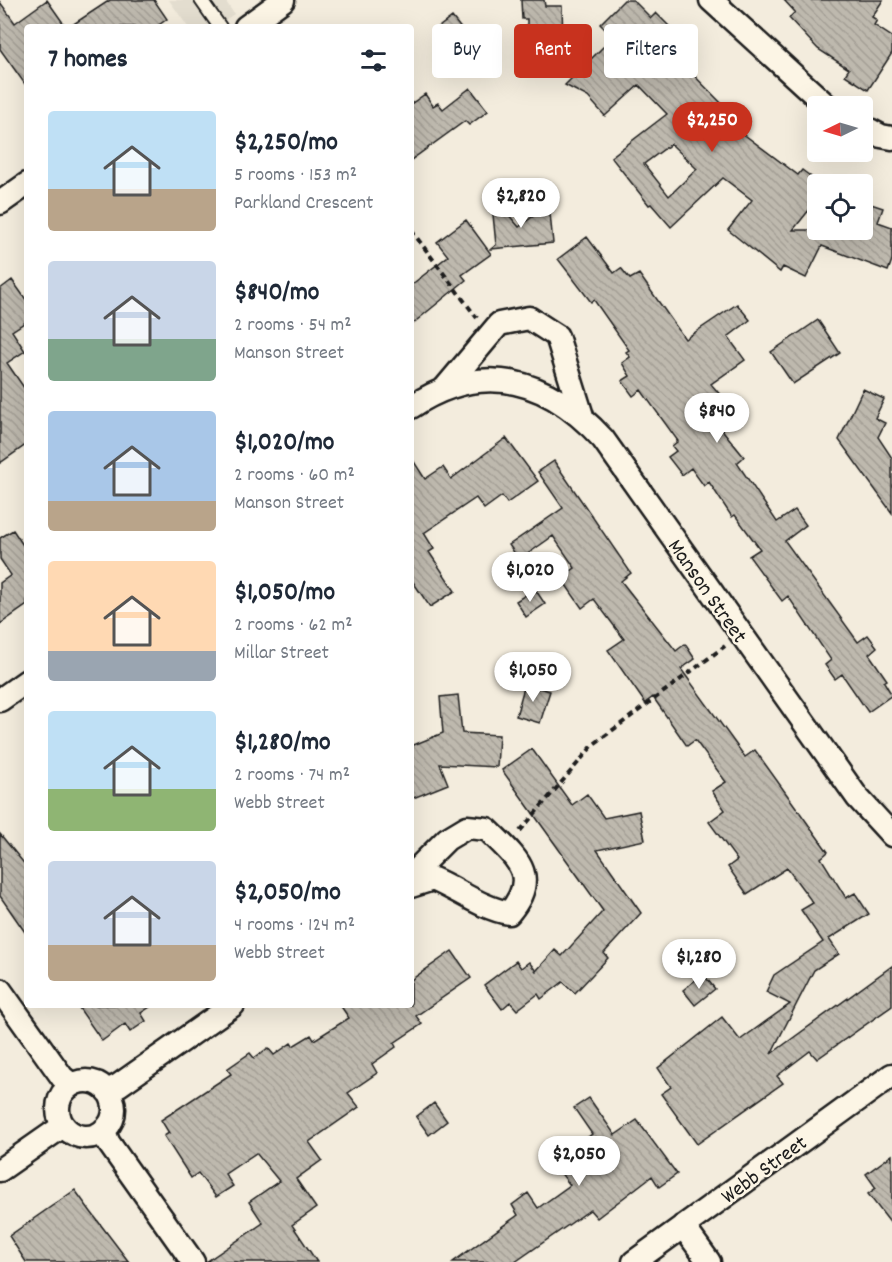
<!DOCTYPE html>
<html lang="en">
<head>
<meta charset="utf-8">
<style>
	body { margin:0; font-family:Dekko,sans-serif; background:#f6f6f7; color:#1f2937; height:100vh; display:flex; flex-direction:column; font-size:22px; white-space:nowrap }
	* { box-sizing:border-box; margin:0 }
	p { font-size:20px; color:#747a83 }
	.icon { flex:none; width:33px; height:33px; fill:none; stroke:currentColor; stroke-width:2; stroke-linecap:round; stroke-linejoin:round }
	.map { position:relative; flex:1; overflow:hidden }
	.details { position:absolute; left:24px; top:24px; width:390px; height:984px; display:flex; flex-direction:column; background:#fff; border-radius:6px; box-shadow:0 6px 24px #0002 }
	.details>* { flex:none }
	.top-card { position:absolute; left:432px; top:24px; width:369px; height:54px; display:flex; gap:12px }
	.needle { width:39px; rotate:265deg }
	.tools { position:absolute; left:807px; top:96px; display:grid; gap:12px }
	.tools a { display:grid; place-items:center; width:66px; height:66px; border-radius:6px; background:#fff; box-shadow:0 6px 24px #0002; font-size:30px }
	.price { position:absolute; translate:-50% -51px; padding:0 14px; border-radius:21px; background:#fff; color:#222; font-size:20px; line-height:39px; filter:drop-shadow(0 2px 3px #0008) }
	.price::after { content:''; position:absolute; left:50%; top:36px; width:18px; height:14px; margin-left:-9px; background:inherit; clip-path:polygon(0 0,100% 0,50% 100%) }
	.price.active { background:#c8321e; color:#fff }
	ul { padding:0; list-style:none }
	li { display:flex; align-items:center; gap:18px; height:150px; padding:0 24px }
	li span { display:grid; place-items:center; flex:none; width:168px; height:120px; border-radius:6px; color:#555 }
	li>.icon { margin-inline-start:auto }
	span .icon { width:72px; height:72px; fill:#fffc; stroke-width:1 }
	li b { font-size:26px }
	h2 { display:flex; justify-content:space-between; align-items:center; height:72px; padding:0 24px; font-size:26px }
	.chip { padding:0 21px; border-radius:6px; background:#fff; box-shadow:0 6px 24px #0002; font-size:21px; line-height:54px }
	.chip.active { background:#c8321e; color:#fff }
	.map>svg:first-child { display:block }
	.built { fill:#e3ddcf }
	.building { fill:url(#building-back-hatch); stroke:#1c1c1c; stroke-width:1.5; fill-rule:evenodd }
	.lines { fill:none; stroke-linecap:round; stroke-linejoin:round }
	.service-casing { stroke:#1c1c1c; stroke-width:16 }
	.minor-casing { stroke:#1c1c1c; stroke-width:27 }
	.path { stroke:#1c1c1c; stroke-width:4; stroke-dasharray:6 4.5; stroke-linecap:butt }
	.service { stroke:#fcf5e5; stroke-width:12 }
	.minor { stroke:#fcf5e5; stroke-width:22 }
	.labels { text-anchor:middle; stroke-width:5; stroke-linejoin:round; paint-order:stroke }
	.street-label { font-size:22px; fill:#1c1c1c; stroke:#fcf5e5 }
</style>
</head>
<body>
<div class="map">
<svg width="892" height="1262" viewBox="0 0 892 1262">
	<defs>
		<pattern id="building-back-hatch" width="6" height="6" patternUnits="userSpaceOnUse" patternTransform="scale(1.5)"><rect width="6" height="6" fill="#beb9ae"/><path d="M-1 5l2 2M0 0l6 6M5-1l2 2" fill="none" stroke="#a39e95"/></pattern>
	</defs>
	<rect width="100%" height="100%" fill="#f3ecdd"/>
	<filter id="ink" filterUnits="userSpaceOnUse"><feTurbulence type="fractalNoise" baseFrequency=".0167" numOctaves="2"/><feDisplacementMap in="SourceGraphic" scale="12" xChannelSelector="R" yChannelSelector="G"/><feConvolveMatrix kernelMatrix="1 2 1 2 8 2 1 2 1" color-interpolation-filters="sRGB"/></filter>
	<g filter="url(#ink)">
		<path class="built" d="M 169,0 L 225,0 L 234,14 L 215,27 L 188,27 Z"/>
		<path class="building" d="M 47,0 L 66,27 L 27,27 L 27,87 L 0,49 L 0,2 L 15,23 Z
			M 110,0 L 154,0 L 167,19 L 156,27 L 69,27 Z
			M 521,0 L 544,0 L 545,6 L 562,6 L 563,41 L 545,41 L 545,31 L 527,32 L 527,19 L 522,19 Z
			M 624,0 L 633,0 L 651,18 L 656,13 L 670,27 L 658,39 L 732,114 L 727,119 L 742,133 L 798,175 L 802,170 L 818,182 L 818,199 L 793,230 L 862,230 L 862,201 L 883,208 L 878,222 L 892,227 L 892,260 L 888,271 L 822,246 L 806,278 L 783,267 L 780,272 L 728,230 L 752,200 L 723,178 L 671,227 L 651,204 L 649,205 L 611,157 L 667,114 L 639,85 L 605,116 L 588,97 L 565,85 L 613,37 L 600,24 ZM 671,144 L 697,169 L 669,196 L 644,164 Z
			M 784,0 L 883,0 L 872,17 L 877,20 L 874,25 L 892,37 L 892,53 L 868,90 L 845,75 L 849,69 L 818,49 L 789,18 L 795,12 Z
			M 452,17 L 484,58 L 467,71 L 435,30 Z
			M 470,88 L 488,111 L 469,125 L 465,121 L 411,160 L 411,104 L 425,94 L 433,106 L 438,103 L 443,109 Z
			M 491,194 L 519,227 L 549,204 L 553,243 L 491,249 L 496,245 Z
			M 466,220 L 491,254 L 462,275 L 466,280 L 411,325 L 411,285 L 448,256 L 437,242 Z
			M 587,237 L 614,273 L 621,268 L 630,279 L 639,274 L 685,339 L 737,304 L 750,320 L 728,337 L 745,360 L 711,384 L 728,404 L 712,417 L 744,457 L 737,463 L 777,522 L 795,510 L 806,525 L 785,541 L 858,642 L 868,635 L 877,647 L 869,654 L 887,680 L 884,682 L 892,695 L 868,712 L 842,674 L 835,679 L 825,665 L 831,660 L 788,596 L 782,601 L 749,556 L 760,549 L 735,515 L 732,517 L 709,482 L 704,486 L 691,468 L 682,475 L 668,457 L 676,451 L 672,446 L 678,441 L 641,390 L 633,396 L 622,381 L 630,376 L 622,363 L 630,357 L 626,352 L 629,350 L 594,300 L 591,302 L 558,259 Z
			M 12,280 L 27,301 L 27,321 L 12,331 L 25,351 L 7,363 L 27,392 L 27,444 L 0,463 L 0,289 Z
			M 818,320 L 840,353 L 793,384 L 771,352 Z
			M 863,389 L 884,399 L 875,418 L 885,423 L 878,437 L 892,458 L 892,513 L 839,440 Z
			M 506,438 L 538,481 L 507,503 L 502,496 L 484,509 L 476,498 L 424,533 L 434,549 L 429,552 L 455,591 L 430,607 L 411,579 L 411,457 L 425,479 L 443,467 L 451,479 Z
			M 554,461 L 631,573 L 621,581 L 676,651 L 685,644 L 695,659 L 681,669 L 745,757 L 755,750 L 828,852 L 821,858 L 846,898 L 855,893 L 869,914 L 829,939 L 839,954 L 814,970 L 771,1054 L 892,966 L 892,1006 L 817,1059 L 810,1051 L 777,1076 L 783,1083 L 697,1144 L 661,1094 L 671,1087 L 658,1068 L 722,1017 L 740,1040 L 790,1004 L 766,992 L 774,975 L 823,942 L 801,910 L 813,903 L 787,868 L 747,894 L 728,867 L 737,860 L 709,822 L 725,810 L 712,791 L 726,782 L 695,740 L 687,746 L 653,697 L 645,703 L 608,650 L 624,639 L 594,599 L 582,608 L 561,578 L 575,568 L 553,536 L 519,560 L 509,545 L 563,508 L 538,472 Z
			M 13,530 L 27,551 L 27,605 L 0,624 L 0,583 L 11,575 L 0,559 L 0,538 Z
			M 535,589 L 545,604 L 526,617 L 516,601 Z
			M 525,684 L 550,691 L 540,723 L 516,716 Z
			M 458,695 L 462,733 L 499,735 L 497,767 L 440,764 L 448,784 L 411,799 L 411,746 L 443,733 L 440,697 Z
			M 532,749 L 572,805 L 587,794 L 604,818 L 639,811 L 645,840 L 597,850 L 641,913 L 604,953 L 608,958 L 575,993 L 563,982 L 541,999 L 538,994 L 517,1010 L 510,1002 L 502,1009 L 484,985 L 516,961 L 521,968 L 529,962 L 536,971 L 555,950 L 562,956 L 603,911 L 502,770 Z
			M 0,834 L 27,867 L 27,935 L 0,896 Z
			M 452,951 L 471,978 L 416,1016 L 422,1024 L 394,1043 L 396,1047 L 372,1064 L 377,1073 L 348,1093 L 359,1107 L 309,1142 L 322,1160 L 296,1179 L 316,1208 L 292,1225 L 317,1262 L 206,1262 L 263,1223 L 249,1202 L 279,1181 L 256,1153 L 225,1174 L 233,1186 L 216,1197 L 198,1173 L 191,1178 L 164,1136 L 169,1133 L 161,1120 L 231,1074 L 227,1069 L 250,1053 L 254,1058 L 268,1048 L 274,1055 L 291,1043 L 293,1046 L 311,1035 L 314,1040 L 349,1018 L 340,1005 L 411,1005 L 411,980 Z
			M 703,974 L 715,989 L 695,1005 L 683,990 Z
			M 77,1005 L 153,1005 L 141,1013 L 146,1021 L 130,1032 L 125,1024 L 102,1041 Z
			M 589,1098 L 615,1135 L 637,1120 L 677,1174 L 659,1187 L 652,1176 L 597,1218 L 590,1210 L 515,1262 L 453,1262 L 518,1215 L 512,1205 L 528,1193 L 538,1208 L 570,1185 L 553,1163 L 592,1134 L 574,1108 Z
			M 434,1103 L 447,1121 L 429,1135 L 416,1117 Z
			M 892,1155 L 892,1225 L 868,1194 L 876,1188 L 866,1174 Z
			M 75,1190 L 91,1212 L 129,1262 L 26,1262 L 9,1236 Z"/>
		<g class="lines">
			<defs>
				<path id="service" d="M 201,0 L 220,27"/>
				<path id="minor" d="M 711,0 L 827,106
					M 246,27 L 283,0
					M 862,126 L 881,136 L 892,138
					M 0,203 L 27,184
					M 446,387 L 499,324 L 529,318 L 557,336 L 582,416
					M 411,407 C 483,359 548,379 603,439 L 857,797 L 892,835
					M 0,700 L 27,681
					M 411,875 L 447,839 L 467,827 L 487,829 C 516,858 541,875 509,913 C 481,908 459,890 433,879 L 411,886
					M 0,990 L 62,1077 L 72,1085
					M58 1109a28 28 0 1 1 56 0a28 28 0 1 1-56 0Z
					M 107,1091 L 119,1085 L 233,1005
					M 104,1130 L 108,1142 L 193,1262
					M 0,1170 L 63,1126
					M 683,1226 L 709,1262
					M 634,1262 L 892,1075"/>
			</defs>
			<use href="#service" class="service-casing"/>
			<use href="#minor" class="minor-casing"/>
			<path class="path" d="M 411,230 L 477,318
				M 520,831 L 594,744 L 725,646"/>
			<use href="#service" class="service"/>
			<use href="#minor" class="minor"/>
		</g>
	</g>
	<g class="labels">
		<g class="street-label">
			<text transform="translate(709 590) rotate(55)" y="8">Manson Street</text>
			<text transform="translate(763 1168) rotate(-36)" y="8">Webb Street</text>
		</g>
	</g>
</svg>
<div class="tools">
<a><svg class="needle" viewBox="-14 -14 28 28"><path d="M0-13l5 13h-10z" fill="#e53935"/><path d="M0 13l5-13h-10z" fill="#747a83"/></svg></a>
<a><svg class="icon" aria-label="locate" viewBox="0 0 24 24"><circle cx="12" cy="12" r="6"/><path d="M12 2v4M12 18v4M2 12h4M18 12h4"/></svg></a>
</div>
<b class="price active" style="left:712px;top:153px">$2,250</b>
<b class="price" style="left:521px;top:229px">$2,820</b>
<b class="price" style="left:717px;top:444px">$840</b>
<b class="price" style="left:530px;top:603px">$1,020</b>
<b class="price" style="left:533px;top:703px">$1,050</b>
<b class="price" style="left:699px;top:990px">$1,280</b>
<b class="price" style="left:579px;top:1187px">$2,050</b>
<div class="top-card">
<a class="chip">Buy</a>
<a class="chip active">Rent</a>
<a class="chip">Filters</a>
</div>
<section class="details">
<h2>7 homes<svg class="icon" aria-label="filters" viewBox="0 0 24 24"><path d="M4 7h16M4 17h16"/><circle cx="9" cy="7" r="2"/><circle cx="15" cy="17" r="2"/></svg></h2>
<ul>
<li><span style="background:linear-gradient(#bfe0f5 65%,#b9a48a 0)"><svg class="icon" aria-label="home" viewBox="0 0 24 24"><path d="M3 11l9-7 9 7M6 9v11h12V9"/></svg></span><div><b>$2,250/mo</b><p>5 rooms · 153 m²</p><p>Parkland Crescent</p></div></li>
<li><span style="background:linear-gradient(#c9d6e8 65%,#7fa58c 0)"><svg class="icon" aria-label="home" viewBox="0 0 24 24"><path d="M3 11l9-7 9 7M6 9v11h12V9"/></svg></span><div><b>$840/mo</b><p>2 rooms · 54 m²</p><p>Manson Street</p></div></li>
<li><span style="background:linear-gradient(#a9c7e8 75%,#b9a48a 0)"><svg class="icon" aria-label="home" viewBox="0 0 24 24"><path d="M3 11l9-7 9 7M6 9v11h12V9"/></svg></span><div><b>$1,020/mo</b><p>2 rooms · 60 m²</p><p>Manson Street</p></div></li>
<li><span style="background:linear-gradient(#ffd9b3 75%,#9aa5b1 0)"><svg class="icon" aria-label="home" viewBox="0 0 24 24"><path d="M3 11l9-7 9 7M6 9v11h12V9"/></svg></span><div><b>$1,050/mo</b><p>2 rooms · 62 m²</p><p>Millar Street</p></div></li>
<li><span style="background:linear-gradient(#bfe0f5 65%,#8fb573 0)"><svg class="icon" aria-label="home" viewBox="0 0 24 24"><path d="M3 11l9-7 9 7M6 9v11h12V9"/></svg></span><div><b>$1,280/mo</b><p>2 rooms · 74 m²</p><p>Webb Street</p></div></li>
<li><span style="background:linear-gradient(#c9d6e8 70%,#b9a48a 0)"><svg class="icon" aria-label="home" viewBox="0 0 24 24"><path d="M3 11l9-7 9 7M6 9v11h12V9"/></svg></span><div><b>$2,050/mo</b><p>4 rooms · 124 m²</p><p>Webb Street</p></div></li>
</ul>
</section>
</div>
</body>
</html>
